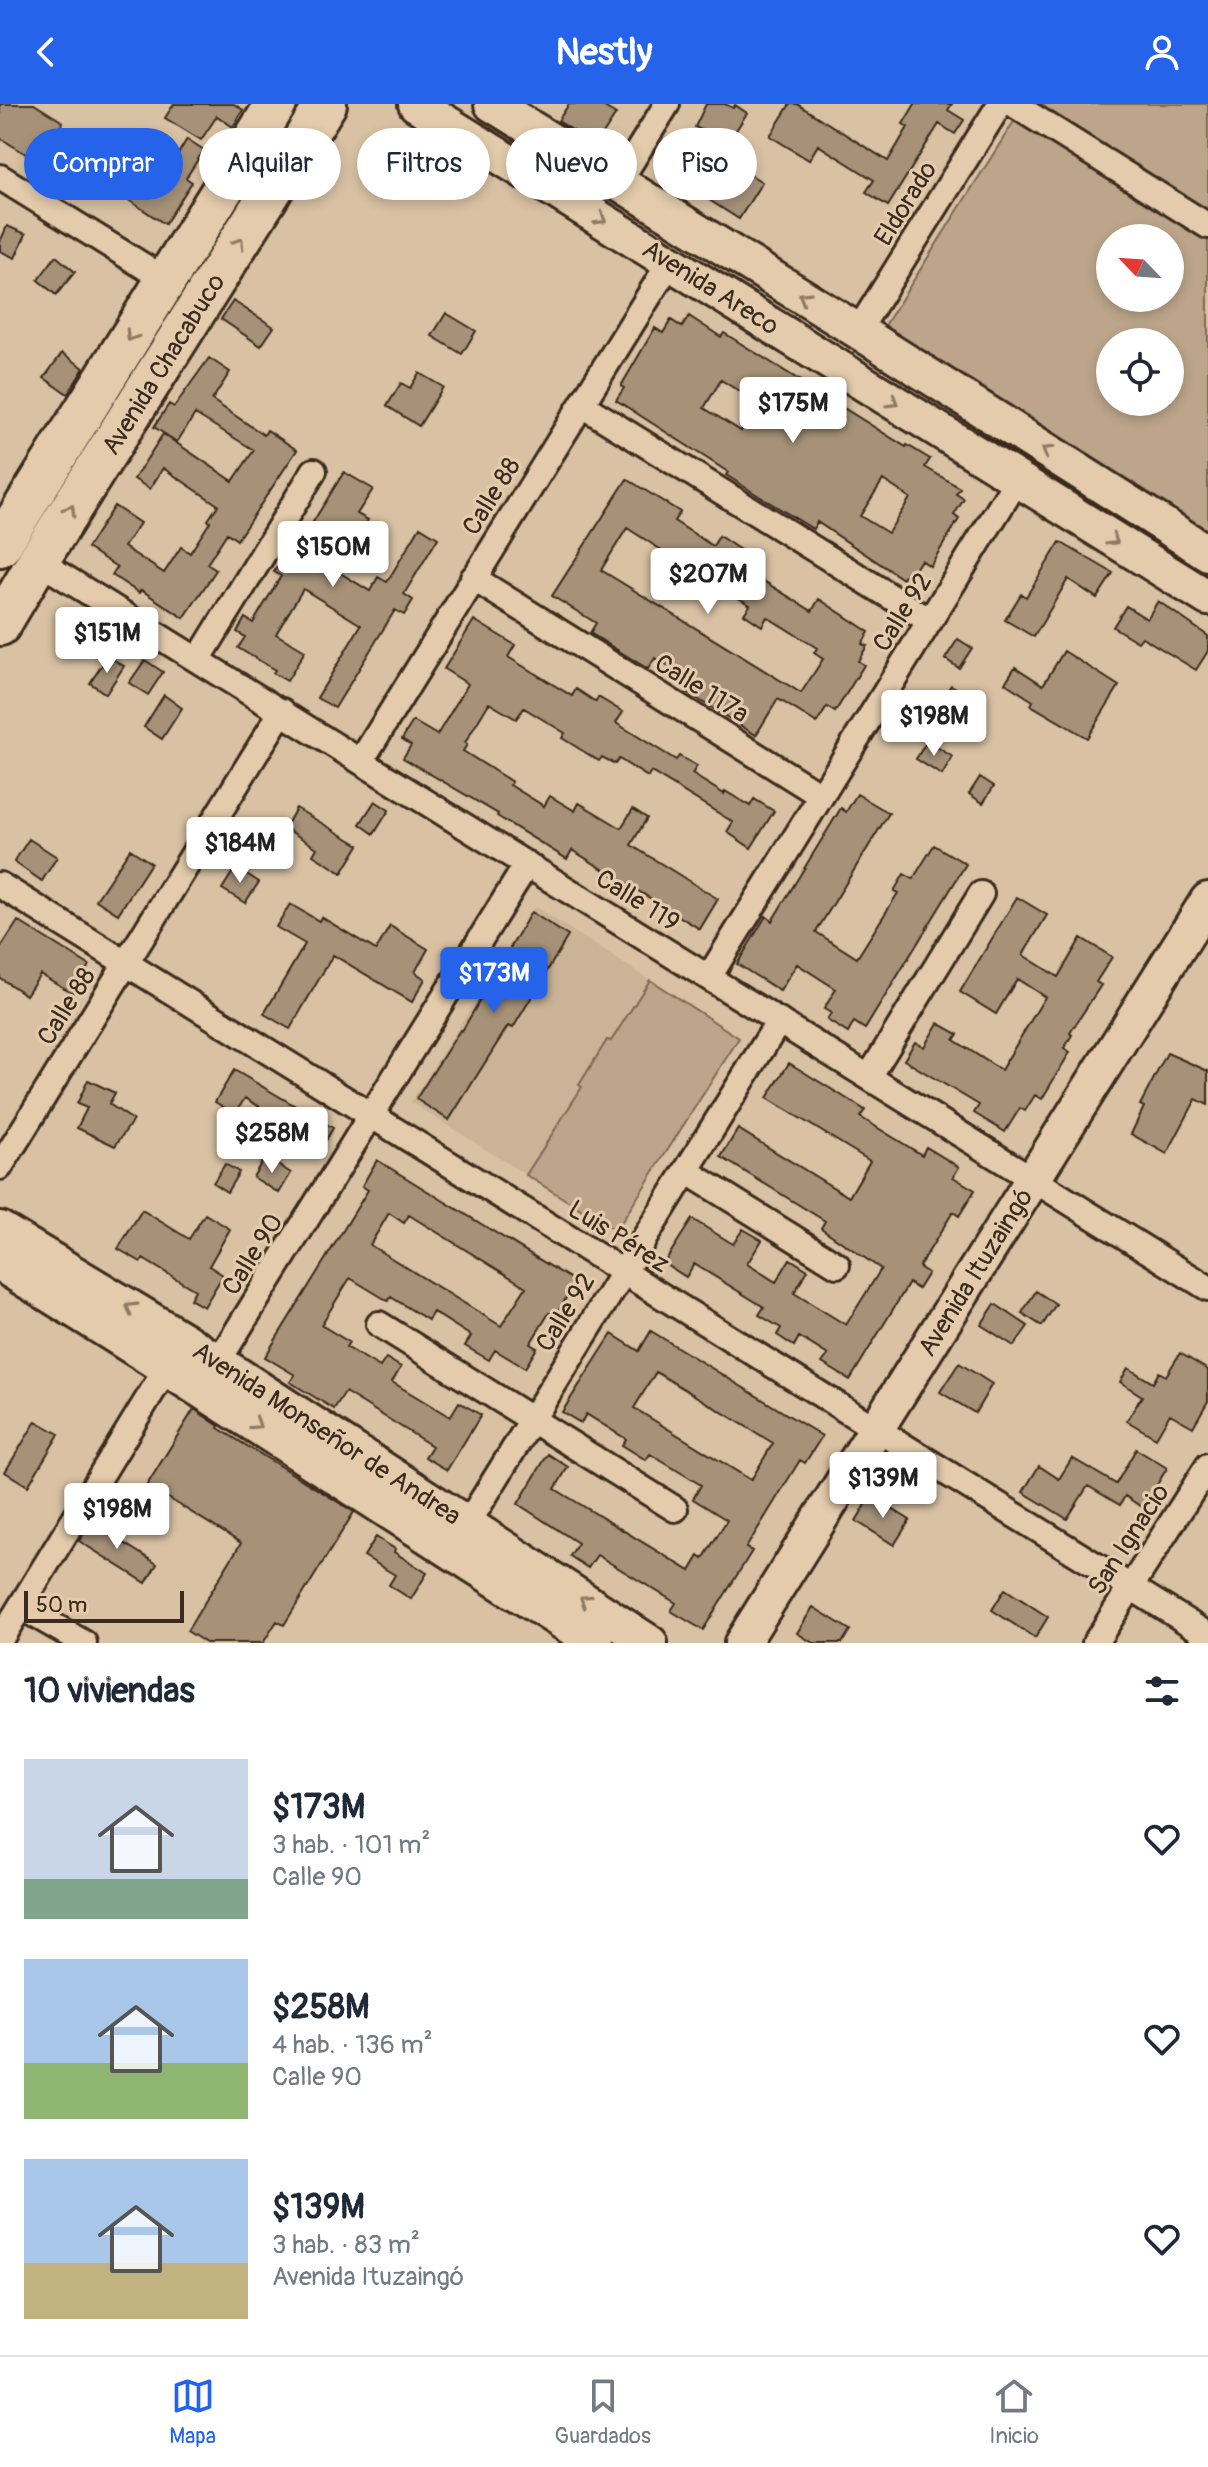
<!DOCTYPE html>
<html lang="es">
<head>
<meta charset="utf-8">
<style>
	body { margin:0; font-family:Pangolin,sans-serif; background:#f6f6f7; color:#1f2937; height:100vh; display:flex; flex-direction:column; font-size:30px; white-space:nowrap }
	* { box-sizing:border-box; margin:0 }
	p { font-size:26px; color:#747a83 }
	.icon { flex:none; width:44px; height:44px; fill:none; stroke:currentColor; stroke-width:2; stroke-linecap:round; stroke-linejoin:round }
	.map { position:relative; height:1539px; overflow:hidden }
	.panel { display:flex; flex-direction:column; background:#fff; flex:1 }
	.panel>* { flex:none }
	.top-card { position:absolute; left:24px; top:24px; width:800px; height:72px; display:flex; gap:16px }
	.needle { width:52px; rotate:295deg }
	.tools { position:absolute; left:1096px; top:120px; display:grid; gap:16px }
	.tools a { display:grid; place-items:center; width:88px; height:88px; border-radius:50%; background:#fff; box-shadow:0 4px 12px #0003; font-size:40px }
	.scale { position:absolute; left:24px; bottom:20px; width:160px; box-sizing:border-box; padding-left:8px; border:4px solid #3b2a1e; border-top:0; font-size:22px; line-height:28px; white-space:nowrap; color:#3b2a1e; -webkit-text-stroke:6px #e3cbab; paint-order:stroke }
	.price { position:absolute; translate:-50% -68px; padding:0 18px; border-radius:8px; background:#fff; color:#222; font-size:26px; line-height:52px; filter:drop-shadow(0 2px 4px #0008) }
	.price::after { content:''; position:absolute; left:50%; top:48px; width:24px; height:18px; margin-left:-12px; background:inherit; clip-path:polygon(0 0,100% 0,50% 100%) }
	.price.current { background:#2563eb; color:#fff }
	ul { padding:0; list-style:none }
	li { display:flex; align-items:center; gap:24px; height:200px; padding:0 24px }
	li span { display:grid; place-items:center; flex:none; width:224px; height:160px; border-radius:0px; color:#555 }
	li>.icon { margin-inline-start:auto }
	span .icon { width:96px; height:96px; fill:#fffc; stroke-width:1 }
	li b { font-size:34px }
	h2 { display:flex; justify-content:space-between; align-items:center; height:96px; padding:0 24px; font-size:34px }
	.tag { padding:0 28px; border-radius:36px; background:#fff; box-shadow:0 4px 12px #0003; font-size:28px; line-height:72px }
	.tag.current { background:#2563eb; color:#fff }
	header { display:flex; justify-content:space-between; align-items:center; height:104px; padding:0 24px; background:#2563eb; color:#fff; font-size:36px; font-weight:700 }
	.tabs { display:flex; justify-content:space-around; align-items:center; height:112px; border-top:2px solid #e0e1e3; background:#fff; font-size:22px; color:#747a83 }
	.tabs a { display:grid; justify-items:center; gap:4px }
	.tabs .current { color:#2563eb }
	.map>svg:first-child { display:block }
	.built { fill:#cab396 }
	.green { fill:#bca58a; stroke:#7c6854; stroke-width:2; fill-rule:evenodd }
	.building { fill:#a79279; stroke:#3b2a1e; stroke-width:2; fill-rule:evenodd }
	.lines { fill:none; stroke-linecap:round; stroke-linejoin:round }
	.street-casing { stroke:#3b2a1e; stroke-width:30 }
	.secondary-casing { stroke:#3b2a1e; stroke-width:40 }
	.primary-casing { stroke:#3b2a1e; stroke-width:46 }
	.street { stroke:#e3cbab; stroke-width:24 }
	.secondary { stroke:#e3cbab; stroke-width:34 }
	.primary { stroke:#e3cbab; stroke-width:40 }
	.oneway { stroke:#8f7a64 }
	.labels { text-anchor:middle; stroke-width:6; stroke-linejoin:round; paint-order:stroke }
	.street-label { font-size:26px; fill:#3b2a1e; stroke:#e3cbab }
</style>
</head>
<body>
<header><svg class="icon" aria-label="back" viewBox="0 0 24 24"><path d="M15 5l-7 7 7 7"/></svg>Nestly<svg class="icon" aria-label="person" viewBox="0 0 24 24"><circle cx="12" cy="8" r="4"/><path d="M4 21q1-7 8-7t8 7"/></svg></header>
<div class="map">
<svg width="1208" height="1539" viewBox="0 0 1208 1539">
	<rect width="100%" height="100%" fill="#d9c1a3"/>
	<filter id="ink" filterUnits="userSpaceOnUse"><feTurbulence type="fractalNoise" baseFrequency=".0125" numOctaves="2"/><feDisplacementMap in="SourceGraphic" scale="16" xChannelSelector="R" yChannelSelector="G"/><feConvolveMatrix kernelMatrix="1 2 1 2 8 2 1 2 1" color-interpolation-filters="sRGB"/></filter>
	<g filter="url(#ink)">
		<path class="built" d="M 535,803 L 650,876 L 526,1071 L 411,998 Z"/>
		<path class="green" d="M 1025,0 L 1208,0 L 1208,427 L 884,223 ZM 1110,134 L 1170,134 L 1170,194 L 1110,194 ZM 1110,238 L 1170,238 L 1170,298 L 1110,298 Z
			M 650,876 L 739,934 L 616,1127 L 526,1071 L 582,983 L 579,981 L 607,936 L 611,937 Z"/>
		<path class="building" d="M 0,0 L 34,0 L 63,18 L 39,58 L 0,34 Z
			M 174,0 L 234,0 L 243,6 L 233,23 L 217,12 L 201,36 L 165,14 Z
			M 569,0 L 599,0 L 616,10 L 596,41 L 558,17 Z
			M 706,0 L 725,0 L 733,4 L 735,1 L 747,9 L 725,44 L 732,48 L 727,56 L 762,78 L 739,115 L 706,94 L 708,91 L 685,75 L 714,32 L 695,23 Z
			M 790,0 L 797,0 L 888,57 L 908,23 L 903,20 L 915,0 L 952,0 L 948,6 L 964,16 L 955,30 L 939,20 L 888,102 L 866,88 L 874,76 L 818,41 L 809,56 L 770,32 Z
			M 187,35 L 204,46 L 186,74 L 192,78 L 165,120 L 124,93 L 138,70 L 158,83 Z
			M 7,122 L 26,130 L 15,154 L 0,147 L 0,138 Z
			M 56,152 L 75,168 L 56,191 L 38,176 Z
			M 233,197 L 274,223 L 261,242 L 221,215 Z
			M 446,209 L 476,227 L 462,250 L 432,232 Z
			M 689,212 L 721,233 L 724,229 L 906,343 L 907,341 L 930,355 L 925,363 L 960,384 L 956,390 L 964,395 L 954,411 L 959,415 L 930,462 L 921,456 L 912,470 L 907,467 L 903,475 L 817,418 L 813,425 L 759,392 L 726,371 L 728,368 L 616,296 L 624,284 L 621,282 L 655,224 L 663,229 L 671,216 L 682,223 ZM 721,276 L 758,299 L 741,327 L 704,304 ZM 883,376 L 910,394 L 888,429 L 860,412 Z
			M 62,249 L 84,264 L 68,290 L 44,274 Z
			M 209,254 L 230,268 L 212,296 L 264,331 L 267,326 L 297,346 L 237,436 L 227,429 L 207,460 L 216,466 L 184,514 L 141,486 L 139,489 L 112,471 L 117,463 L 87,444 L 114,402 L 140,419 L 124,443 L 164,469 L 181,443 L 190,449 L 210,418 L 208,416 L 218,401 L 163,364 L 150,385 L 134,375 L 163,330 L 233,377 L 254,346 L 195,310 L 177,338 L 154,323 L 169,300 L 174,303 Z
			M 419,269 L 443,283 L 419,322 L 387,302 L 401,279 L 410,284 Z
			M 344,368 L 373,385 L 357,410 L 368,416 L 337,467 L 370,487 L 378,473 L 387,478 L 420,423 L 438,434 L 404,490 L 413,496 L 404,511 L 395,506 L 335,604 L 317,594 L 361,521 L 303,485 L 276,530 L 305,547 L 287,577 L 273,569 L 275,566 L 238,544 L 245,533 L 237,528 L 245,514 L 253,519 L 281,472 L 274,468 L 302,422 L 308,426 Z
			M 627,375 L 680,408 L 674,417 L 713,442 L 719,432 L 743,448 L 736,460 L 812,507 L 819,495 L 869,528 L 862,540 L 867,542 L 858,557 L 864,561 L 835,608 L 827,603 L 817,619 L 778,595 L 756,631 L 686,588 L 693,577 L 655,554 L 648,565 L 590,529 L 596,519 L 552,492 ZM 627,424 L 702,472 L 697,479 L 715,490 L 720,483 L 750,501 L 744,510 L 762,522 L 767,513 L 817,544 L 814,549 L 823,555 L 801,589 L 601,466 Z
			M 1060,438 L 1113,469 L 1097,494 L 1068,475 L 1034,533 L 1005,516 L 1021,490 L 1026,493 Z
			M 1158,497 L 1208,532 L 1208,547 L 1196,566 L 1142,533 L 1138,538 L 1113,523 L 1126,502 L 1147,515 Z
			M 474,516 L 515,541 L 508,553 L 572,592 L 576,585 L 596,598 L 598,593 L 623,608 L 616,619 L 676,656 L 679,652 L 697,662 L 692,670 L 724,690 L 725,687 L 750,702 L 754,695 L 774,707 L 751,744 L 727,728 L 733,718 L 651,668 L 648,673 L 619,655 L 615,660 L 602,653 L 599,657 L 562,634 L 565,629 L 524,604 L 516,615 L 489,599 L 465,639 L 467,641 L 463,647 L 512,678 L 510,681 L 544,702 L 550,692 L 575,707 L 579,699 L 621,724 L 633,705 L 647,714 L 631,741 L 718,795 L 700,825 L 572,746 L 567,755 L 497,712 L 498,710 L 403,654 L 411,641 L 402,635 L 413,617 L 437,631 L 468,580 L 444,565 Z
			M 958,535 L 972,544 L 959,564 L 945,555 Z
			M 1064,547 L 1119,582 L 1087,634 L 1031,601 L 1033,597 L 1005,579 L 1015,563 L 1043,581 Z
			M 108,552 L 124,562 L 106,590 L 90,579 Z
			M 145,556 L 163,568 L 148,591 L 129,579 Z
			M 951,581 L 971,593 L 962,608 L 942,595 Z
			M 164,591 L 182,604 L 162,635 L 144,623 Z
			M 927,637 L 953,653 L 942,671 L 916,655 Z
			M 980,673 L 994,682 L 983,699 L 969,690 Z
			M 857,690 L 889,709 L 816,828 L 857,854 L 898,789 L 894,787 L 904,770 L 913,775 L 934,741 L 966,760 L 865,925 L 854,918 L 848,929 L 827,916 L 831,909 L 824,905 L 836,885 L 797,860 L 780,887 L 737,860 L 766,812 L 772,817 L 841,704 L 846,708 Z
			M 375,697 L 389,706 L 374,730 L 360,720 Z
			M 296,704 L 359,741 L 342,769 L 313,751 L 317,744 L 285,724 Z
			M 29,735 L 57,753 L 42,777 L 14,758 Z
			M 130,745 L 151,759 L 118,810 L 96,796 Z
			M 236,763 L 259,778 L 245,799 L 222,785 Z
			M 1017,793 L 1047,811 L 1023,851 L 1058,873 L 1081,834 L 1112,853 L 1096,878 L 1101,881 L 1070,929 L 1072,931 L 1064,944 L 1070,948 L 1042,995 L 1035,991 L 1025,1007 L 1020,1004 L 1005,1028 L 974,1009 L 979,1001 L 904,956 L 915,938 L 924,943 L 938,919 L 958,930 L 954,936 L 1001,966 L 1045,893 L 1017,875 L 996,910 L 960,888 Z
			M 290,800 L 319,817 L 321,813 L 376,846 L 390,822 L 428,845 L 415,868 L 425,875 L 412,898 L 333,851 L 290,925 L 264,910 L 305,840 L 276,823 Z
			M 531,808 L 568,832 L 513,924 L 508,922 L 449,1016 L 416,995 L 460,926 L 462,927 Z
			M 18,817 L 89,861 L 73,889 L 40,870 L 26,891 L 0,874 L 0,845 Z
			M 1167,949 L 1208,967 L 1208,1001 L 1196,995 L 1167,1050 L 1131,1030 L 1144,1003 L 1140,1001 Z
			M 789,959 L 865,1006 L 860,1013 L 922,1051 L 926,1043 L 959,1063 L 953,1073 L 975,1086 L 959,1112 L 953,1108 L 919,1163 L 928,1169 L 918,1185 L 909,1179 L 850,1276 L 822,1259 L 828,1251 L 799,1233 L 794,1242 L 777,1231 L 781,1224 L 759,1211 L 764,1203 L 694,1160 L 686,1173 L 664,1159 L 692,1115 L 733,1140 L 743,1125 L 762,1136 L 747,1160 L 776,1178 L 790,1155 L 808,1166 L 794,1189 L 846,1221 L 881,1165 L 821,1124 L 825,1117 L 721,1053 L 738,1025 L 849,1093 L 870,1057 L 767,994 Z
			M 234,966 L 333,1024 L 323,1041 L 245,994 L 235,1010 L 215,998 Z
			M 88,976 L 115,989 L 109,1000 L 133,1016 L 115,1042 L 77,1024 L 87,1004 L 77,1000 Z
			M 265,1053 L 291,1069 L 279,1089 L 253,1073 Z
			M 377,1056 L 576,1178 L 555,1212 L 549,1209 L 530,1240 L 537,1244 L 525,1264 L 495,1246 L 489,1256 L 465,1242 L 471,1232 L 433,1208 L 428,1216 L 391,1193 L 388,1197 L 350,1174 L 321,1221 L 349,1238 L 346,1243 L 380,1263 L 386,1254 L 401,1263 L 392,1278 L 450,1313 L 459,1298 L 481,1311 L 447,1366 L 425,1353 L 432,1342 L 345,1288 L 334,1305 L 290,1278 L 295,1271 L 265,1253 L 368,1086 L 362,1082 ZM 389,1109 L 404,1119 L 409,1111 L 526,1183 L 501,1222 L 370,1141 Z
			M 225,1060 L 239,1068 L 227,1088 L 213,1079 Z
			M 142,1106 L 189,1135 L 205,1110 L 230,1125 L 209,1162 L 223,1171 L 204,1203 L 190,1195 L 195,1186 L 143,1155 L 141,1158 L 118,1145 Z
			M 1036,1187 L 1056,1200 L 1042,1222 L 1022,1209 Z
			M 995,1200 L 1028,1222 L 1014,1242 L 981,1221 Z
			M 651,1227 L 822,1332 L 805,1359 L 800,1356 L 746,1444 L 752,1447 L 703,1526 L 671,1507 L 676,1499 L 597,1451 L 588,1464 L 570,1452 L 578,1439 L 518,1400 L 548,1350 L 568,1363 L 555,1385 L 690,1467 L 699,1452 L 703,1455 L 727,1416 L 693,1395 L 701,1381 L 650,1350 L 646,1356 L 622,1341 L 626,1335 L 586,1310 L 581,1319 L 562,1308 L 612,1230 L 639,1247 ZM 656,1268 L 773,1339 L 751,1376 L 634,1304 Z
			M 1180,1249 L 1208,1266 L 1208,1297 L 1193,1323 L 1170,1310 L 1156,1334 L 1127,1317 L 1142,1292 L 1120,1278 L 1128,1264 L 1153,1279 L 1159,1268 L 1166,1272 Z
			M 959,1259 L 992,1280 L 975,1309 L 940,1288 Z
			M 194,1305 L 219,1322 L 218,1324 L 354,1408 L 284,1521 L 277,1517 L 263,1539 L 206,1539 L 187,1527 L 241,1439 L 147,1381 Z
			M 36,1317 L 59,1330 L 28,1382 L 5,1368 Z
			M 1136,1345 L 1167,1364 L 1143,1404 L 1125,1392 L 1120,1401 L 1088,1382 L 1067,1415 L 1023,1388 L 1039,1362 L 1059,1375 L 1072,1354 L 1116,1380 Z
			M 871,1392 L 910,1416 L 894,1441 L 856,1417 Z
			M 93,1415 L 118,1431 L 116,1434 L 157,1460 L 146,1479 L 79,1437 Z
			M 376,1433 L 395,1445 L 394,1448 L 427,1469 L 411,1495 L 389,1481 L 395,1471 L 364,1452 Z
			M 1005,1485 L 1048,1513 L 1035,1534 L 992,1506 Z
			M 813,1503 L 850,1526 L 842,1539 L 813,1539 L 797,1529 Z"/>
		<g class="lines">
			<defs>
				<path id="street" d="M 1013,0 L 1208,122
					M 0,73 L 166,176
					M 618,79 L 667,0
					M 858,227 L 1000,0
					M 582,301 L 930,517
					M 38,457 L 1208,1184
					M 473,474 L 820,691
					M 198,556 L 314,367
					M 361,657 L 670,158
					M 0,781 L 1208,1531
					M 709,873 L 1017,376
					M 869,973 L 981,790
					M 0,1063 L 282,607
					M 686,1067 L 837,1161
					M 379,1220 L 675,1405
					M 211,1269 L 527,760
					M 460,1432 L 779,917
					M 21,1503 L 84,1539
					M 0,1536 L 174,1252
					M 1095,1539 L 1208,1362"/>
				<path id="secondary" d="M 416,0 L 1208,494
					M 492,0 L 858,227 L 1208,449
					M 0,1125 L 184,1236 L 650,1539
					M 0,1160 C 201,1283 396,1414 596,1539
					M 742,1539 L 1208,796"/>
				<path id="primary" d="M 0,442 L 276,0
					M 0,521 L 38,457 L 326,0"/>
			</defs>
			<use href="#street" class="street-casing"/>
			<use href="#secondary" class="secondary-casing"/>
			<use href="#primary" class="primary-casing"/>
			<use href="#street" class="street"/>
			<use href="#secondary" class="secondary"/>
			<use href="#primary" class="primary"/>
		</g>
		<defs><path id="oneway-chevron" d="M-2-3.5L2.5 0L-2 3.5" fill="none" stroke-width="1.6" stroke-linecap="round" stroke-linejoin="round" transform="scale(2)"/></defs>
		<g class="oneway">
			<use href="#oneway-chevron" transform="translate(601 115) rotate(32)"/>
			<use href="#oneway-chevron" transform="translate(239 139) rotate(-58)"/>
			<use href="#oneway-chevron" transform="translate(804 193) rotate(-148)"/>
			<use href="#oneway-chevron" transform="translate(131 232) rotate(122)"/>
			<use href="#oneway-chevron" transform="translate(893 298) rotate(32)"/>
			<use href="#oneway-chevron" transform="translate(1047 347) rotate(-148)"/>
			<use href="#oneway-chevron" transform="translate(70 406) rotate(-58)"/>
			<use href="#oneway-chevron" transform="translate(1113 436) rotate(32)"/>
			<use href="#oneway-chevron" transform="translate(131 1204) rotate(-149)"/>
			<use href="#oneway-chevron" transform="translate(256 1320) rotate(33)"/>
			<use href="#oneway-chevron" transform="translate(585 1496) rotate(-147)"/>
		</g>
	</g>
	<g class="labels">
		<g class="street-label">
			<text transform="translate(905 99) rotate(-58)" y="9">Eldorado</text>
			<text transform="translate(711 183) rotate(32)" y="9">Avenida Areco</text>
			<text transform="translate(163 260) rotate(-58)" y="9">Avenida Chacabuco</text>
			<text transform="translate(491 392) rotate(-58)" y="9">Calle 88</text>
			<text transform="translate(902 508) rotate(-58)" y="9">Calle 92</text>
			<text transform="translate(702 584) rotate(32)" y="9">Calle 117a</text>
			<text transform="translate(638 796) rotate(32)" y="9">Calle 119</text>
			<text transform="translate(66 902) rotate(-58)" y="9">Calle 88</text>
			<text transform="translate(619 1132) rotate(32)" y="9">Luis Pérez</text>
			<text transform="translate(252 1150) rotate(-58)" y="9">Calle 90</text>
			<text transform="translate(975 1168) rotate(-58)" y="9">Avenida Ituzaingó</text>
			<text transform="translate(565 1208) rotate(-58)" y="9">Calle 92</text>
			<text transform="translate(327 1329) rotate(33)" y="9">Avenida Monseñor de Andrea</text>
			<text transform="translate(1128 1435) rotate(-57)" y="9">San Ignacio</text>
		</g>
	</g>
</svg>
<div class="tools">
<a><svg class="needle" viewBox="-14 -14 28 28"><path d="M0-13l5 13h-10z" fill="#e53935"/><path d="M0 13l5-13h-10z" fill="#747a83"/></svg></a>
<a><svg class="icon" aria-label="locate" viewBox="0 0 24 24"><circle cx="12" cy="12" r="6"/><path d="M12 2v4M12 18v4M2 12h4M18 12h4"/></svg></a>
</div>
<div class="scale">50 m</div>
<b class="price" style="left:793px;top:341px">$175M</b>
<b class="price" style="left:333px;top:485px">$150M</b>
<b class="price" style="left:708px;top:512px">$207M</b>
<b class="price" style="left:107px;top:571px">$151M</b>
<b class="price" style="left:934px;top:654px">$198M</b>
<b class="price" style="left:240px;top:781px">$184M</b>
<b class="price current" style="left:494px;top:911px">$173M</b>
<b class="price" style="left:272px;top:1071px">$258M</b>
<b class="price" style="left:883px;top:1416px">$139M</b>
<b class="price" style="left:117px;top:1447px">$198M</b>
<div class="top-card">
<a class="tag current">Comprar</a>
<a class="tag">Alquilar</a>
<a class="tag">Filtros</a>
<a class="tag">Nuevo</a>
<a class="tag">Piso</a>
</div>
</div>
<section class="panel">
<h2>10 viviendas<svg class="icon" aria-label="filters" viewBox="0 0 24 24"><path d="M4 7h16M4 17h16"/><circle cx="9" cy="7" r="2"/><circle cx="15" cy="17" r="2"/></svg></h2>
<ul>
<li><span style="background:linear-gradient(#c9d6e8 75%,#7fa58c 0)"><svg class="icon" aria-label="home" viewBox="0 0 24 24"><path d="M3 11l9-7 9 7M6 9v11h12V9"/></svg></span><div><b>$173M</b><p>3 hab. · 101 m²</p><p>Calle 90</p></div><svg class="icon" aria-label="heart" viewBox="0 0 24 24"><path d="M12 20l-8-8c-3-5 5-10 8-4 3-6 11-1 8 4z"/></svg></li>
<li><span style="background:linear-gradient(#a9c7e8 65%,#8fb573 0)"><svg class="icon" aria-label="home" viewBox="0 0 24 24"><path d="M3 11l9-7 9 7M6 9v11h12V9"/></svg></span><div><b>$258M</b><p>4 hab. · 136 m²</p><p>Calle 90</p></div><svg class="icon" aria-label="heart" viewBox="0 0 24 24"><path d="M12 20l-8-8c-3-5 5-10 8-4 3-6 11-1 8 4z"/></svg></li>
<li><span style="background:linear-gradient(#a9c7e8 65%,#c2b280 0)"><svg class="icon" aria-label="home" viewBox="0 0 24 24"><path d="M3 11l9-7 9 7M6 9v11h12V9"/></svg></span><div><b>$139M</b><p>3 hab. · 83 m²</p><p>Avenida Ituzaingó</p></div><svg class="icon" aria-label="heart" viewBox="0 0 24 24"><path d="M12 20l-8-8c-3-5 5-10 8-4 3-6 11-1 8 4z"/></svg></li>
</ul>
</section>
<nav class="tabs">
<a class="current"><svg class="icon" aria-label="map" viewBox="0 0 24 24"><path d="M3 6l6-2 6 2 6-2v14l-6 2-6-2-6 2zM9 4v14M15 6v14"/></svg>Mapa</a>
<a><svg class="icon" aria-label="saved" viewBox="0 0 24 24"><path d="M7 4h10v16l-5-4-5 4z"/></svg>Guardados</a>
<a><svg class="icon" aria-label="home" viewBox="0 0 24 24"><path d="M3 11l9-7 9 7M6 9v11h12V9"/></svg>Inicio</a>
</nav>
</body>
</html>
